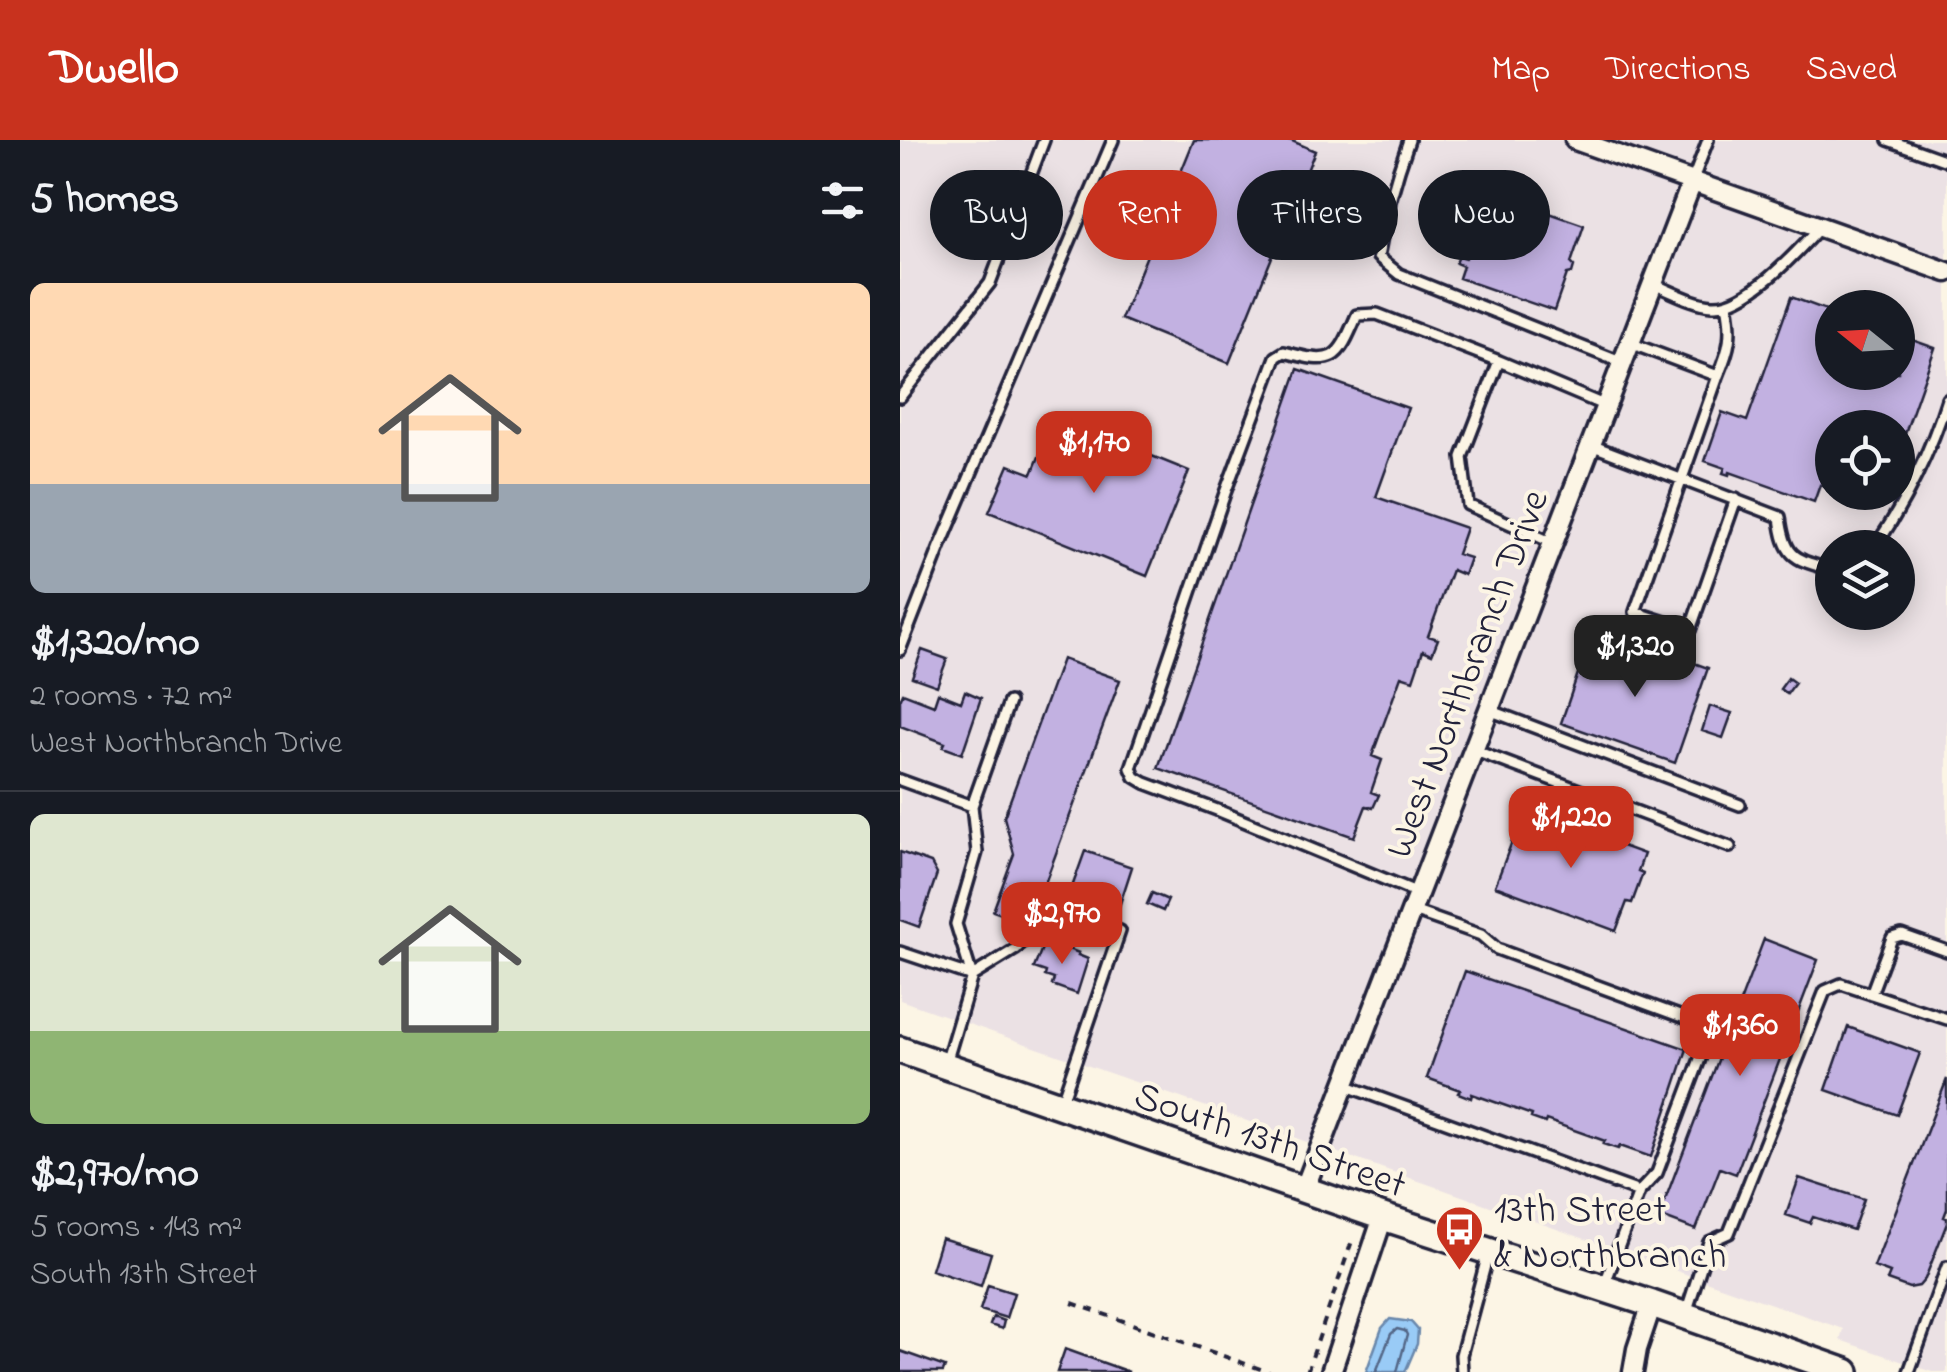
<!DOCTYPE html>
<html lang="en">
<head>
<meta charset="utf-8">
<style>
	body { margin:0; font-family:"Indie Flower",sans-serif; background:#20242c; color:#f1f3f6; height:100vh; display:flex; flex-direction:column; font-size:38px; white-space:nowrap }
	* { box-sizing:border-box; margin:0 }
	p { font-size:32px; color:#9ea1a6 }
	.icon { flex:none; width:55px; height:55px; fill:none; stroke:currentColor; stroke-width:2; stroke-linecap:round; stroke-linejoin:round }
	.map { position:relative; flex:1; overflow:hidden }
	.panel { display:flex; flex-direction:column; background:#171b24; width:900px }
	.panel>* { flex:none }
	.top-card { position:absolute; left:30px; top:30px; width:865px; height:90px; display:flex; gap:20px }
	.needle { width:65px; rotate:288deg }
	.fabs { position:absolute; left:915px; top:150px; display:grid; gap:20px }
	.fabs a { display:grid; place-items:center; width:100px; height:100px; border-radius:50%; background:#171b24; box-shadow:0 5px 25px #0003; font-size:50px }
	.price { position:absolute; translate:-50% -85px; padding:0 22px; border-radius:20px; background:#c8321e; color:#fff; font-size:32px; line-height:65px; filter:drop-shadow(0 2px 5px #0008) }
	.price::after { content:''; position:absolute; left:50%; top:60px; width:30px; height:22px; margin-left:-15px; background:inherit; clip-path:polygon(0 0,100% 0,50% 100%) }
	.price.active { background:#222; color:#fff }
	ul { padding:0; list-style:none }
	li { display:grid; align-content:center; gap:20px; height:530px; padding:0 30px }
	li+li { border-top:2px solid #363941 }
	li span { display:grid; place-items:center; height:310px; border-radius:15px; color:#555 }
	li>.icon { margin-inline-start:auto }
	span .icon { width:180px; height:180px; fill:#fffc; stroke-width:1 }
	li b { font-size:42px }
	h2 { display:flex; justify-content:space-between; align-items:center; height:120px; padding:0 30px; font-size:42px }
	.tag { padding:0 35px; border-radius:45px; background:#171b24; box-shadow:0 5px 25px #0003; font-size:35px; line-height:90px }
	.tag.active { background:#c8321e; color:#fff }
	header { display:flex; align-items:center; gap:60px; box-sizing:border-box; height:140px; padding:0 50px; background:#c8321e; color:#fff }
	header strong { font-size:48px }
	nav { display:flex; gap:55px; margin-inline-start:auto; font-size:35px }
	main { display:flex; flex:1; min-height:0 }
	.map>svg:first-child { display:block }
	.built { fill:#ebe1e4; fill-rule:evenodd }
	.water { fill:#99cbf6; stroke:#6987ab; stroke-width:2.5 }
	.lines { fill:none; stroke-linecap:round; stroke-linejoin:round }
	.shore { stroke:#526686; stroke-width:2.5 }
	.building { fill:#c2b1e1; stroke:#22223b; stroke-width:2.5 }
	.lane-casing { stroke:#22223b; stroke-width:16 }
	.street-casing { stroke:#22223b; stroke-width:25 }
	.secondary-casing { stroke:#22223b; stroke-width:32 }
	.path { stroke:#22223b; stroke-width:4; stroke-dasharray:8 8; stroke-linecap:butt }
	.lane { stroke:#fcf5e5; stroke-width:9 }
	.street { stroke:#fcf5e5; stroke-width:18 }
	.secondary { stroke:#fcf5e5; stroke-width:25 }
	.labels { text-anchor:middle; stroke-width:8; stroke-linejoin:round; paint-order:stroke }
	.street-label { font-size:40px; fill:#22223b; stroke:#fcf5e5 }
	.poi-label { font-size:40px; fill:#22223b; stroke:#fcf5e5; text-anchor:start }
</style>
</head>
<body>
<header>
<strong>Dwello</strong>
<nav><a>Map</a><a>Directions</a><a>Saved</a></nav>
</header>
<main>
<section class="panel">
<h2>5 homes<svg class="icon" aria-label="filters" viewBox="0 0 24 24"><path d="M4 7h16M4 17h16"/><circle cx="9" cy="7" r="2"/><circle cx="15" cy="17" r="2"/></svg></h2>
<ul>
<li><span style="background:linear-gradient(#ffd9b3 65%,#9aa5b1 0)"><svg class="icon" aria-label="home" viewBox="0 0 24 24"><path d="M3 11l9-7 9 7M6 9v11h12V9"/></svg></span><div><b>$1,320/mo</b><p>2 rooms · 72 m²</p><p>West Northbranch Drive</p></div></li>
<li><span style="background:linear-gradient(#dfe7d0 70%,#8fb573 0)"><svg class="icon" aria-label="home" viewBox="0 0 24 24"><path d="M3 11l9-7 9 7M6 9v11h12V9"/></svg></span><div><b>$2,970/mo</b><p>5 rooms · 143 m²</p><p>South 13th Street</p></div></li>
</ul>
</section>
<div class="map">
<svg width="1047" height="1232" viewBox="0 0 1047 1232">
	<rect width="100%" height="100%" fill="#fcf5e5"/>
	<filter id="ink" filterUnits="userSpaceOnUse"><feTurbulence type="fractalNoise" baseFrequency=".01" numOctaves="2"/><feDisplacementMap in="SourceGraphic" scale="20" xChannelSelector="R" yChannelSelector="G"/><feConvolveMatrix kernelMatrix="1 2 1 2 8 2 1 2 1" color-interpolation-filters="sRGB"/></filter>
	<g filter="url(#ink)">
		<path class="built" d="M 0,0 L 1047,0 L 1047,1232 L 1032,1232 L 940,1200 L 943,1189 L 0,860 ZM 932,168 L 998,168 L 998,232 L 932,232 ZM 932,288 L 998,288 L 998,352 L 932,352 ZM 932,408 L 998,408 L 998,472 L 932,472 Z"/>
		<path class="water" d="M 490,1179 L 511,1182 L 518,1190 L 517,1204 L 505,1232 L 466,1232 L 482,1188 Z"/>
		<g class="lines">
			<path class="shore" d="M 476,1232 L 491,1194 L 497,1189 L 505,1191 L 507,1195 L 497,1232"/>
		</g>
		<path class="building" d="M 294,0 L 390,0 L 415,11 L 329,223 L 221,179 Z
			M 589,52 L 684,85 L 671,123 L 674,126 L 672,133 L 667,134 L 654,171 L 559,138 L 563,126 L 556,123 L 559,116 L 566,118 Z
			M 891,157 L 932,172 L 932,232 L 998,232 L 998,195 L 1035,208 L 998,313 L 998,288 L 932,288 L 932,342 L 930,349 L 920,345 L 914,362 L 830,332 L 829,335 L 823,333 L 825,328 L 805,321 L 822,272 L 847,281 Z
			M 398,229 L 508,268 L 476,357 L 566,388 L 557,414 L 570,418 L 564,435 L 552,430 L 528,496 L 538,499 L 532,514 L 523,510 L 513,540 L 501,536 L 472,616 L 482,620 L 471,652 L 479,655 L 473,668 L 466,666 L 454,697 L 258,628 Z
			M 155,277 L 289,331 L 247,436 L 89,372 L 109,325 L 132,334 Z
			M 689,501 L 765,528 L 769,514 L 808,528 L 775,623 L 661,583 Z
			M 22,510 L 47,519 L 37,546 L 12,537 Z
			M 162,519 L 220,540 L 130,784 L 93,771 L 114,714 L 104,677 Z
			M 888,538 L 895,543 L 887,554 L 880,549 Z
			M 65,551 L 81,558 L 62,614 L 43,607 L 45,603 L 0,586 L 0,560 L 3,553 L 34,565 L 38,553 L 61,562 Z
			M 810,566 L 832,573 L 823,598 L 802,591 Z
			M 624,670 L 744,714 L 738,731 L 743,733 L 732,763 L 727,762 L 716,791 L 595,746 Z
			M 185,711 L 232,727 L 219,767 L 171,750 Z
			M 0,712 L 31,723 L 37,734 L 19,787 L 0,780 Z
			M 252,753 L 268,760 L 263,771 L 247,764 Z
			M 864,799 L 918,820 L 836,1034 L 820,1028 L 796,1090 L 759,1076 Z
			M 144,803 L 162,810 L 163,807 L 179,813 L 178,815 L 188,819 L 177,854 L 152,845 L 154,839 L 145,836 L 146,832 L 134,828 Z
			M 565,831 L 787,909 L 751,1017 L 720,1006 L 718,1009 L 703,1004 L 705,1001 L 646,980 L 645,983 L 631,978 L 632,975 L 572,954 L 571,958 L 558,953 L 560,950 L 527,938 Z
			M 948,887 L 1020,913 L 997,975 L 926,950 Z
			M 1047,939 L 1047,1069 L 1044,1077 L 1047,1078 L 1047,1083 L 1025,1139 L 1019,1146 L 1009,1148 L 987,1140 L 990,1133 L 974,1127 Z
			M 899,1038 L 964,1059 L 953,1090 L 913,1077 L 910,1083 L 886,1075 Z
			M 41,1098 L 91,1113 L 81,1146 L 31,1130 Z
			M 88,1145 L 114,1153 L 106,1178 L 80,1170 Z
			M 93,1177 L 104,1181 L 102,1189 L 90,1185 Z
			M 165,1209 L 229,1232 L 157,1232 Z
			M 0,1211 L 45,1227 L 43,1232 L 0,1232 Z"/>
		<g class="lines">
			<defs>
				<path id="lane" d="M 509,0 C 495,39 485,76 478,117 L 499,134 L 723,223
					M 988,0 L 1047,21
					M 792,42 L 808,0
					M 753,144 C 771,151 794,164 813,165 C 848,167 898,111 920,87
					M 730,203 L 818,236 L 735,472 L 790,490 L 836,359
					M 818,236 C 830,208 833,194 827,164
					M 0,257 L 90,143 L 144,0
					M 691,305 L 880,377 C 885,419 895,419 932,430
					M 653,403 L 568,365 L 562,317 L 599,221 L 706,266
					M 974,408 C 1004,366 1032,308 1047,259
					M 0,510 L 40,407 L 213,0
					M 589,570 L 840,665
					M 573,610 L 830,707
					M 0,640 L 72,666
					M 518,753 L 317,670 L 245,643 L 235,637 L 231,628 L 325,353 L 376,217 L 384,212 C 434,225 437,222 457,175 L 477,174 L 599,221
					M 513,771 L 581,795 L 597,809 L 804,885 L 803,911 L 757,1033 L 739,1052
					M 0,812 L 72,836 L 116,809 L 153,767 L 220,791 L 161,964
					M 971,854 L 992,798 L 1002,795 L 1047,811
					M 46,923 L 72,836 L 56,784 L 77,712 L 72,666 L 109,562
					M 444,945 L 739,1052 L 704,1146
					M 786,1173 L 809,1102 L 829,1093 L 925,851 L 941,844 L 1047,879
					M 562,1232 L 561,1215 L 588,1114
					M 1009,1232 L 1047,1127"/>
				<path id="street" d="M 675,0 L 1047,132
					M 404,1050 L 792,42
					M 431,1232 L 483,1077
					M 733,1232 L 737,1209 L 752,1164"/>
				<path id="secondary" d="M 0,910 L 483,1077 L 752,1164 L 946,1232"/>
			</defs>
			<use href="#lane" class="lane-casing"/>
			<use href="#street" class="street-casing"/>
			<use href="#secondary" class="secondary-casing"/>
			<path class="path" d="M 172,1163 L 369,1232
				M 407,1232 L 452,1101"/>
			<use href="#lane" class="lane"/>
			<use href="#street" class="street"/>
			<use href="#secondary" class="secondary"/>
		</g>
	</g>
	<defs>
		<symbol id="bus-pin" viewBox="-11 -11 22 30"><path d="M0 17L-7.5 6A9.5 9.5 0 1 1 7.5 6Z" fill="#c8321e" stroke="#fcf5e5"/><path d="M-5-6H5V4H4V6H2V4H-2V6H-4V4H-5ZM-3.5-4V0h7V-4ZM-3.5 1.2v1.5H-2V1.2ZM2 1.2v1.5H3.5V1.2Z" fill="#fff"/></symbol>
	</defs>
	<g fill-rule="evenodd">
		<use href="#bus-pin" x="532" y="1062" width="55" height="75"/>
	</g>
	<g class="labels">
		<g class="street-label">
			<text transform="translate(565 533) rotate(-69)" y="14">West Northbranch Drive</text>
			<text transform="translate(371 998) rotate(19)" y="14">South 13th Street</text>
		</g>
		<g class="poi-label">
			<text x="594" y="1081">13th Street<tspan x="594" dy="46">&amp; Northbranch</tspan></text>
		</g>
	</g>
</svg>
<div class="fabs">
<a><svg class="needle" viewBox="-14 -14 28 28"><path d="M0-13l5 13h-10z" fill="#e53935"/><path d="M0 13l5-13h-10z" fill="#9ea1a6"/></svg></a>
<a><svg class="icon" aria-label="locate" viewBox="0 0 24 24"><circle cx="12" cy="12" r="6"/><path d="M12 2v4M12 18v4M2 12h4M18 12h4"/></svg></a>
<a><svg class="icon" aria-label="layers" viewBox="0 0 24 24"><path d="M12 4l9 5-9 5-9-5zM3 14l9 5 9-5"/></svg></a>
</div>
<b class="price" style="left:194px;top:356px">$1,170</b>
<b class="price active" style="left:735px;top:560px">$1,320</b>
<b class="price" style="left:671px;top:731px">$1,220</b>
<b class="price" style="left:162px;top:827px">$2,970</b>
<b class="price" style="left:840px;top:939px">$1,360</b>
<div class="top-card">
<a class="tag">Buy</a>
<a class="tag active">Rent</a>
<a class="tag">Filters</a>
<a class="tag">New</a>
</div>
</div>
</main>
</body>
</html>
